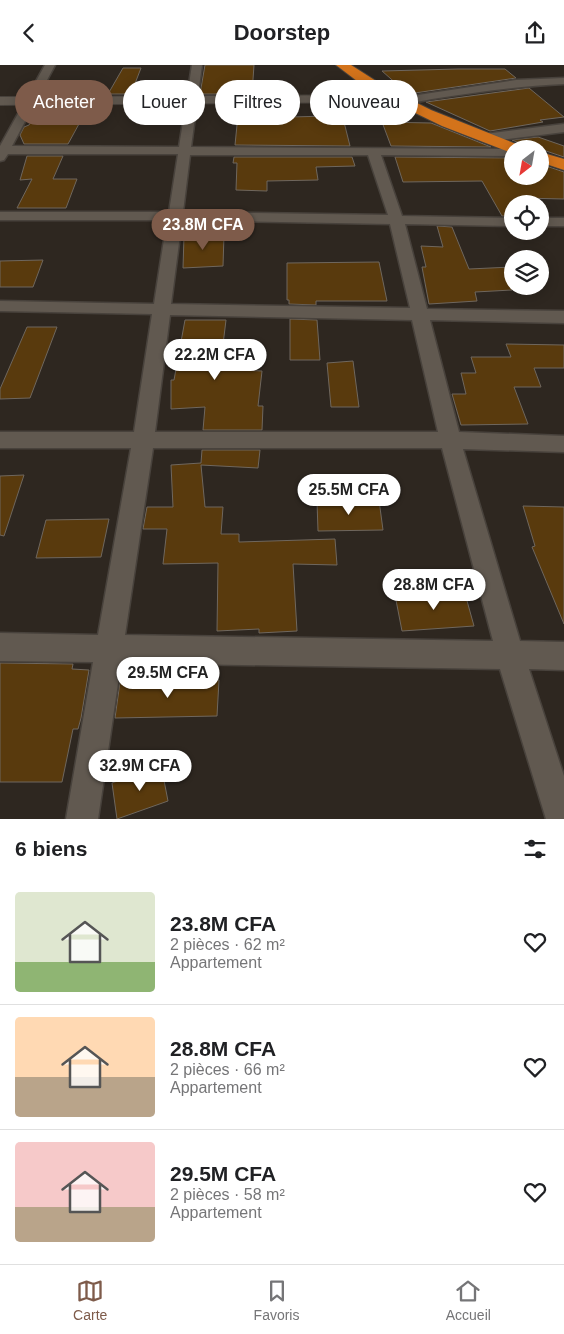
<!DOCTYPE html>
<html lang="fr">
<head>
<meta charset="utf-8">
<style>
	body { margin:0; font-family:Arial,sans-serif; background:#f2f2f2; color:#202124; height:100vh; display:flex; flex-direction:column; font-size:19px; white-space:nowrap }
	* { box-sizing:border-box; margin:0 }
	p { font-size:16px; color:#757577 }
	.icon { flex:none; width:28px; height:28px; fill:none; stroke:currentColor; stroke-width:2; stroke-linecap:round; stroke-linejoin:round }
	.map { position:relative; height:754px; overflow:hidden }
	.details { display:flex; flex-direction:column; background:#fff; flex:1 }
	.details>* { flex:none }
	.top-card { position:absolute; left:15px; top:15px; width:535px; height:45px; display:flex; gap:10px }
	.needle { width:32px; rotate:211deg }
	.fabs { position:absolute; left:504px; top:75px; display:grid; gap:10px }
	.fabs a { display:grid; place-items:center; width:45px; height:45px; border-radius:50%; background:#fff; box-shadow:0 2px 12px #0003; font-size:25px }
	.price { position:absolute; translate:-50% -42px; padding:0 11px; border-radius:18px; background:#fff; color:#222; font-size:16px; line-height:32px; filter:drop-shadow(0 1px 2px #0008) }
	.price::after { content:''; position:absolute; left:50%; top:30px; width:15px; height:11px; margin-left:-8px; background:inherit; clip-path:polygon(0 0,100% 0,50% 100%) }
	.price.selected { background:#7e5b4a; color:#fff }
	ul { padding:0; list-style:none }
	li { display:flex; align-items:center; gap:15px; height:125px; padding:0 15px }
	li+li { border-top:1px solid #e0e0e0 }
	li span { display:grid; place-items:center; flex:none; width:140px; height:100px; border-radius:5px; color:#555 }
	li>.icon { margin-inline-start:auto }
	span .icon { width:60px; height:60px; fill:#fffc; stroke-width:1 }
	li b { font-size:21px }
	h2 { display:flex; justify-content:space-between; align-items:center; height:60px; padding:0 15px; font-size:21px }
	.chip { padding:0 18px; border-radius:22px; background:#fff; box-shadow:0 2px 12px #0003; font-size:18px; line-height:45px }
	.chip.selected { background:#7e5b4a; color:#fff }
	header { display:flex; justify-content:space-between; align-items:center; height:65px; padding:0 15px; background:#fff; font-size:22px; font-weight:600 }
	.menu { display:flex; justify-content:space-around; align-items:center; height:70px; border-top:1px solid #e0e0e0; background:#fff; font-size:14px; color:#757577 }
	.menu a { display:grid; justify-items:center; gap:2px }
	.menu .selected { color:#7e5b4a }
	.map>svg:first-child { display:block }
	.building { fill:#593a0d; stroke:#6f675e }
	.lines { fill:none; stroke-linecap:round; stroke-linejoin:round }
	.street-casing { stroke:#48423c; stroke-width:3 }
	.secondary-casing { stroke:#48423c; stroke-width:2 }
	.highway-casing { stroke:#48423c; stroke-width:2 }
	.street { fill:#615950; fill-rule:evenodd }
	.secondary { fill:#615950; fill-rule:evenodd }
	.highway { fill:#d3731b; fill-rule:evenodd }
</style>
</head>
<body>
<header><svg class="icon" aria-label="back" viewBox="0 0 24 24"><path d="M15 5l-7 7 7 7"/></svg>Doorstep<svg class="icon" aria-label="share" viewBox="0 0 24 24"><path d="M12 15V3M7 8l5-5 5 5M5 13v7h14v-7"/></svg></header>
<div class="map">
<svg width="564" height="754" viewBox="0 0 564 754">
	<rect width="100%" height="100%" fill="#2e2720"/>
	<path class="building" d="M 205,0 L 254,0 L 252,29 L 200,29 Z
		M 123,3 L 141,3 L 131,29 L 108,29 Z
		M 458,4 L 505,4 L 516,13 L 408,29 L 382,6 Z
		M 529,23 L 564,52 L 540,55 L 543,57 L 490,66 L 426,37 Z
		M 239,40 L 289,40 L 291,52 L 328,51 L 329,57 L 344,57 L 350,81 L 235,80 Z
		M 37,48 L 85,48 L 68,79 L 24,79 L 20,70 L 24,62 L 29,60 Z
		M 382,57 L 431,58 L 491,82 L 391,81 Z
		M 538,72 L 564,81 L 564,92 L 540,84 L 525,84 L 522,79 L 512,75 Z
		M 27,91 L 63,91 L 53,114 L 77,114 L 66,143 L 17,143 L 32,114 L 20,115 Z
		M 234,92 L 352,92 L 355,101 L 316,102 L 318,115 L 267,116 L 267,126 L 236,125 L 237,98 L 233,98 Z
		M 395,92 L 512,93 L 512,111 L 540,111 L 540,99 L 564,107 L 564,134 L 521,133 L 524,139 L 512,139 L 512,151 L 502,151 L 482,116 L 403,117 Z
		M 437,161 L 452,162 L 469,204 L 512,202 L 512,225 L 475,227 L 477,236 L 429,239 L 422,202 L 426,202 L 421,181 L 443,182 Z
		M 224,170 L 223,201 L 183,203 L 184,171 Z
		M 43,195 L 33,222 L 0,222 L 0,196 Z
		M 379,197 L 387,236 L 316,236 L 316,240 L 289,239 L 289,235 L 287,235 L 287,198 Z
		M 290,254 L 317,255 L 320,295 L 290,295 Z
		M 185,255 L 226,255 L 220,304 L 262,306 L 258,341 L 263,341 L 262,365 L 203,365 L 205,342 L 171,344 L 171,315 L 174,315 Z
		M 27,262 L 57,262 L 30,333 L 0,334 L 0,324 Z
		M 506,279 L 564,280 L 564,303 L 534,303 L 541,322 L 514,322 L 528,359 L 461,360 L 452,329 L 466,329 L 461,308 L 476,308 L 471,292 L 511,292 Z
		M 353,296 L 359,342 L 331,342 L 327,298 Z
		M 202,385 L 260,385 L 258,403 L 201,400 L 205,442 L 223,442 L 221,469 L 239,469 L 239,477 L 335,474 L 337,500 L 293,499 L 297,566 L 259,568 L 259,564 L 217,566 L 218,498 L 163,499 L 167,464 L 143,464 L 147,442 L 173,442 L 171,400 L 201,398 Z
		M 24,410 L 4,471 L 0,470 L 0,411 Z
		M 379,435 L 383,465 L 318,466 L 317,436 Z
		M 523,441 L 564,442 L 564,559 L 532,482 L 535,481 Z
		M 109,454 L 101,492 L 36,493 L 46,455 Z
		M 464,525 L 474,561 L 402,566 L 395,530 Z
		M 0,598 L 73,599 L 72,604 L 89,605 L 81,653 L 78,664 L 73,664 L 62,717 L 0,717 Z
		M 219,615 L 217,651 L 115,653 L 120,617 Z
		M 161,700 L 168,736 L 117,754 L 112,718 Z"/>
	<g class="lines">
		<defs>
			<path id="street" d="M 45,0 L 55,0 L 12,81 L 179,82 L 192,0 L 202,0 L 191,82 L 514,84 L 512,84 L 512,91 L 381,90 L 402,151 L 512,153 L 512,161 L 405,159 L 427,244 L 564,246 L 564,258 L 430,255 L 459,367 L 564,371 L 564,387 L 463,384 L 520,576 L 564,577 L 564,605 L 529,604 L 564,711 L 564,754 L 546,754 L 500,604 L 121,598 L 98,754 L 66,754 L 93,597 L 0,596 L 0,568 L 98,570 L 131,383 L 0,383 L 0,367 L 134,367 L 152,249 L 0,246 L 0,236 L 154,239 L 167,155 L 0,155 L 0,147 L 169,147 L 178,89 L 8,89 L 4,95 L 0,96 L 0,81 ZM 190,90 L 368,90 L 388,150 L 183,147 ZM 182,155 L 390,159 L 410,243 L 171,239 ZM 170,250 L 412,255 L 438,367 L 155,367 ZM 153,383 L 442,383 L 493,576 L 125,570 Z
				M 564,13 L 564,19 C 519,21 476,27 432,34 C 421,36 398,42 391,34 L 396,31 L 418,30 L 516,15 Z
				M 564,59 L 564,67 L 485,77 L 479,73 L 485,69 Z
				M 540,153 L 564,153 L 564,161 L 540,161 Z"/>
			<path id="secondary" d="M 396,30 L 401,31 L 403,34 L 401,37 L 0,40 L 0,32 Z"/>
			<path id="highway" d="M 336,0 L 351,0 L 387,23 L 431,45 L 521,81 L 523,84 L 512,84 L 512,88 L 509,87 L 442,61 L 399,40 L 357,16 Z
				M 540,87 L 564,94 L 564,105 L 540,97 Z"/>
		</defs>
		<use href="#street" class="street-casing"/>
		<use href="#secondary" class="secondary-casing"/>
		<use href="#highway" class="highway-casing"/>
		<use href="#street" class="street"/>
		<use href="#secondary" class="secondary"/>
		<use href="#highway" class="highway"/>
	</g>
</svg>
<div class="fabs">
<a><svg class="needle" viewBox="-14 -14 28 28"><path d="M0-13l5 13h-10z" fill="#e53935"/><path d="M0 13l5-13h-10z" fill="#757577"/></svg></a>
<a><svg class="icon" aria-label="locate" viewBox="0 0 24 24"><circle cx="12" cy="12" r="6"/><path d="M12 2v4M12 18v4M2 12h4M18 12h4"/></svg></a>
<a><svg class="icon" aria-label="layers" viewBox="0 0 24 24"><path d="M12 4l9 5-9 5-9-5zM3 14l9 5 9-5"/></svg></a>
</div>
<b class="price selected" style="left:203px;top:186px">23.8M CFA</b>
<b class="price" style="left:215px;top:316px">22.2M CFA</b>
<b class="price" style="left:349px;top:451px">25.5M CFA</b>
<b class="price" style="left:434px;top:546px">28.8M CFA</b>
<b class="price" style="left:168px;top:634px">29.5M CFA</b>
<b class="price" style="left:140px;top:727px">32.9M CFA</b>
<div class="top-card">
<a class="chip selected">Acheter</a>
<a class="chip">Louer</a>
<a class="chip">Filtres</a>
<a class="chip">Nouveau</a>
</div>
</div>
<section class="details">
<h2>6 biens<svg class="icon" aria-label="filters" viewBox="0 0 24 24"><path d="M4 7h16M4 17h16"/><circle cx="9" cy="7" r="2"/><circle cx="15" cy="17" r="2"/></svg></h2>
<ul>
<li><span style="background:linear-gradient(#dfe7d0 70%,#8fb573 0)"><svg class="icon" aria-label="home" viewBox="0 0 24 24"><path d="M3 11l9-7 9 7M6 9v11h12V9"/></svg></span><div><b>23.8M CFA</b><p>2 pièces · 62 m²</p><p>Appartement</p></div><svg class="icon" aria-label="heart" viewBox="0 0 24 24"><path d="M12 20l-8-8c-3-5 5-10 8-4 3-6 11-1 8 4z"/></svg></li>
<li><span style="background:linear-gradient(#ffd9b3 60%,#b9a48a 0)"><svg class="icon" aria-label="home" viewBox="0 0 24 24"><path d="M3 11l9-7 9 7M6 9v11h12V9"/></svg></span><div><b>28.8M CFA</b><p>2 pièces · 66 m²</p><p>Appartement</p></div><svg class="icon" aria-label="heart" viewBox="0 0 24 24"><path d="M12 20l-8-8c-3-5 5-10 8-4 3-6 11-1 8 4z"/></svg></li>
<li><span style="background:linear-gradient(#f6c9c9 65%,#b9a48a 0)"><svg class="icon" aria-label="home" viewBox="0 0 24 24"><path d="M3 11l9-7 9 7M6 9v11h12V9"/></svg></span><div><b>29.5M CFA</b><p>2 pièces · 58 m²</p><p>Appartement</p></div><svg class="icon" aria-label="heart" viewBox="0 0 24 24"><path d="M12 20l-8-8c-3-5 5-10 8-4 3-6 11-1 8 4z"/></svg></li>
</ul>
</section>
<nav class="menu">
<a class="selected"><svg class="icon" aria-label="map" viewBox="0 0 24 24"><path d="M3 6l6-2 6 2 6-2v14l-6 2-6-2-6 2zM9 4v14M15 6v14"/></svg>Carte</a>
<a><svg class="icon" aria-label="saved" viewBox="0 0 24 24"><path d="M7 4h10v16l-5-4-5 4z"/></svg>Favoris</a>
<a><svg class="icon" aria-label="home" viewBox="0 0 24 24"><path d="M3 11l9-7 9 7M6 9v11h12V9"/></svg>Accueil</a>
</nav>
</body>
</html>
